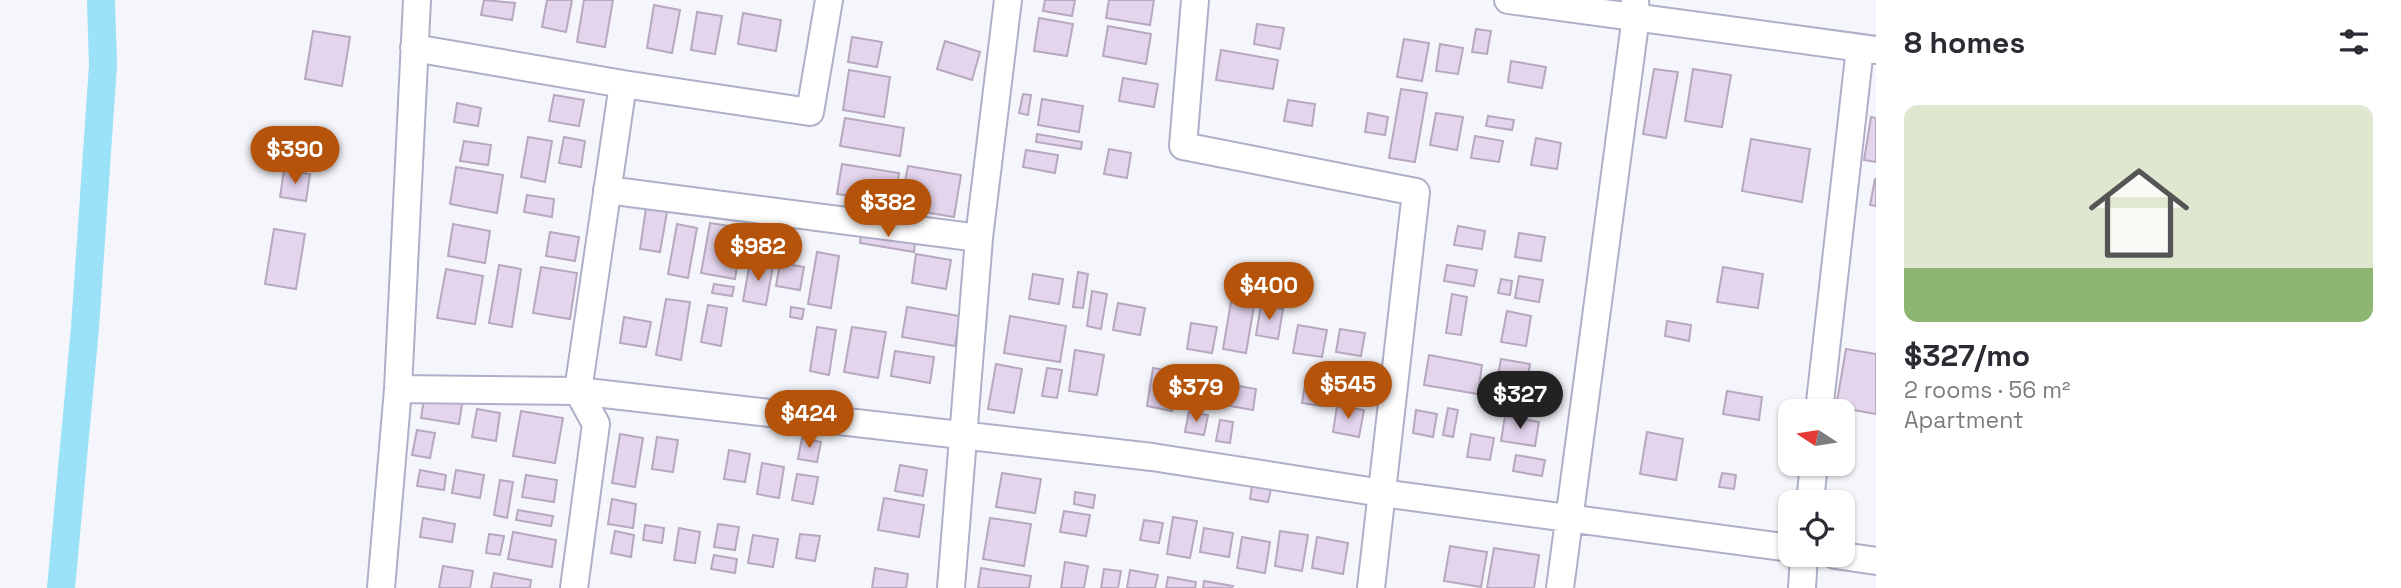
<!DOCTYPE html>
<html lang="en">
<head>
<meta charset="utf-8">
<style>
	body { margin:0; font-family:"Space Grotesk",sans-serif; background:#f2f2f3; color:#2b2b33; height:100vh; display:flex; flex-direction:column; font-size:26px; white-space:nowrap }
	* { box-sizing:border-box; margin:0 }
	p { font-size:23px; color:#7c7c81 }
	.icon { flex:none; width:38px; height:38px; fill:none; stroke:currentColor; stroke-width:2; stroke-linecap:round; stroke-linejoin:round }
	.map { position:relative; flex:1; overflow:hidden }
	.side { display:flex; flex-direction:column; background:#fff; width:525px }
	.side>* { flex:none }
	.needle { width:46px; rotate:282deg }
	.controls { position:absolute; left:1778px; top:399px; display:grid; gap:14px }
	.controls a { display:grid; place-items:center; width:77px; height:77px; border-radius:14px; background:#fff; box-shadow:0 2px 5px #0004; font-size:35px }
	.price { position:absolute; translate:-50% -60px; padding:0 16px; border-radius:24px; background:#b45309; color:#fff; font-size:23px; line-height:46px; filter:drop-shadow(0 2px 4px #0008) }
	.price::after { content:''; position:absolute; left:50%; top:42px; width:21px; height:16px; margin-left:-10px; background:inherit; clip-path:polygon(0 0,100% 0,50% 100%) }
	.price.selected { background:#222; color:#fff }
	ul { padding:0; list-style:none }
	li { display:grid; align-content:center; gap:14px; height:371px; padding:0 28px }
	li+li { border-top:2px solid #e1e1e2 }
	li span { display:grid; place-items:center; height:217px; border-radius:14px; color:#555 }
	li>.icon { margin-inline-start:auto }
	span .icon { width:126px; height:126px; fill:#fffc; stroke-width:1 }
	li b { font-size:30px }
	h2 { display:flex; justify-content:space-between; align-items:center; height:84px; padding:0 28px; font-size:30px }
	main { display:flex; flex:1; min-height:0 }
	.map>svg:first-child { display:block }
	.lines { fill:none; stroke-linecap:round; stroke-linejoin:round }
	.canal { stroke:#9be1f7; stroke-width:28 }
	.building { fill:#e4d5ed; stroke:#b7a8bf; stroke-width:2 }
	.street-casing { stroke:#aeafc8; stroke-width:30 }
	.street { stroke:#fff; stroke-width:26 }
</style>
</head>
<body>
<main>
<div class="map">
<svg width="1876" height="588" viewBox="0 0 1876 588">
	<rect width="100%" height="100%" fill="#f5f6fb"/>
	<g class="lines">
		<path class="canal" d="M 61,588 L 85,328 L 103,65 L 101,0"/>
	</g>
	<path class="building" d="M 484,0 L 515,3 L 512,20 L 481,15 Z
		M 547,0 L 572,0 L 566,32 L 542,27 Z
		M 584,0 L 613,0 L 605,47 L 577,42 Z
		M 1045,0 L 1075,0 L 1072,16 L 1043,11 Z
		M 1109,0 L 1154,0 L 1150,25 L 1106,18 Z
		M 654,5 L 680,10 L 672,53 L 647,48 Z
		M 697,12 L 722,16 L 715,54 L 691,50 Z
		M 743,13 L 781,20 L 776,51 L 738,44 Z
		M 1039,18 L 1073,24 L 1067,56 L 1034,51 Z
		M 1257,24 L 1284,28 L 1280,49 L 1254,44 Z
		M 1108,26 L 1151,34 L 1146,64 L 1103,56 Z
		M 1476,29 L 1491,31 L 1487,54 L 1472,52 Z
		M 313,31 L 350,37 L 342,86 L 305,79 Z
		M 852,37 L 882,42 L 877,67 L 848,62 Z
		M 1404,39 L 1429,43 L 1422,81 L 1397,77 Z
		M 945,41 L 980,52 L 972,80 L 937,69 Z
		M 1440,44 L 1463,48 L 1458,74 L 1436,71 Z
		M 1221,50 L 1278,60 L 1273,89 L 1216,80 Z
		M 1511,61 L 1546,67 L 1542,88 L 1508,82 Z
		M 1654,69 L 1678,72 L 1666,138 L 1643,134 Z
		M 1693,69 L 1731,75 L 1722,127 L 1685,121 Z
		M 849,70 L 890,77 L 884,117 L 843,110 Z
		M 1123,78 L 1158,84 L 1154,107 L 1119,101 Z
		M 1401,89 L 1427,93 L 1415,162 L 1389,158 Z
		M 1023,94 L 1031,95 L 1028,115 L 1019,113 Z
		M 554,95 L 584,100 L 579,126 L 549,121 Z
		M 1042,99 L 1083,106 L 1079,132 L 1038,125 Z
		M 1288,100 L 1315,104 L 1312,126 L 1284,121 Z
		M 457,103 L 481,108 L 478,126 L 454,122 Z
		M 1368,113 L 1388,117 L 1385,135 L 1365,132 Z
		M 1436,113 L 1463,117 L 1457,150 L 1430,145 Z
		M 1488,116 L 1514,120 L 1512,130 L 1486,126 Z
		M 1871,117 L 1876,118 L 1876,162 L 1864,160 Z
		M 845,118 L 904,128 L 900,156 L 840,146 Z
		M 1037,134 L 1082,142 L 1081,149 L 1036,142 Z
		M 1475,136 L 1503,141 L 1499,162 L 1471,158 Z
		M 528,137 L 552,141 L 545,182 L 521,177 Z
		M 564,137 L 585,141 L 581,167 L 559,163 Z
		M 1536,138 L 1561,143 L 1557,169 L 1531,165 Z
		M 1751,139 L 1810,149 L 1802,202 L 1742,191 Z
		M 464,141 L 491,145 L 488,165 L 460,161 Z
		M 1109,149 L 1131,153 L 1127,178 L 1104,174 Z
		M 1026,150 L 1058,155 L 1055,173 L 1023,167 Z
		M 842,164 L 899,173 L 894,204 L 837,194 Z
		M 908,166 L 961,175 L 954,217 L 900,208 Z
		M 456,167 L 503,175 L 497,213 L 450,204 Z
		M 284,170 L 310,174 L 306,201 L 280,197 Z
		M 1875,179 L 1876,179 L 1876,206 L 1870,205 Z
		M 527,195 L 554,199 L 552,217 L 524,212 Z
		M 646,208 L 667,212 L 660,252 L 640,249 Z
		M 710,223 L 743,228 L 735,279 L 701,273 Z
		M 453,224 L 490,231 L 485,263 L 448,256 Z
		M 677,224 L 697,228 L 688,278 L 668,274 Z
		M 862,226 L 916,235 L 914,252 L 860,243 Z
		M 1458,226 L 1485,231 L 1482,249 L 1454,245 Z
		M 274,229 L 305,234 L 296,289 L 265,284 Z
		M 550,232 L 579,237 L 575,261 L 546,256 Z
		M 1519,233 L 1545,237 L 1541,261 L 1515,257 Z
		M 817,252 L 839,256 L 831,308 L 808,304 Z
		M 916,254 L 951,260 L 946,289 L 912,283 Z
		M 750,262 L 773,266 L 766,305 L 743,301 Z
		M 780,263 L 804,267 L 800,290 L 776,286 Z
		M 499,265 L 521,269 L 512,327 L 489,323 Z
		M 1447,265 L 1477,270 L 1474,286 L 1444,281 Z
		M 541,267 L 577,273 L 570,319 L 533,313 Z
		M 1723,267 L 1763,274 L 1758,308 L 1717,302 Z
		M 446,269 L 483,276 L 475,324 L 437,318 Z
		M 1078,272 L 1088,274 L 1083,308 L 1073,307 Z
		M 1033,274 L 1063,279 L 1059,304 L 1029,299 Z
		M 1519,276 L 1543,280 L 1539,302 L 1515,298 Z
		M 1501,279 L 1512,281 L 1510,295 L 1498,293 Z
		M 714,284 L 734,287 L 732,296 L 712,293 Z
		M 1092,291 L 1107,294 L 1101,329 L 1087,326 Z
		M 1452,294 L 1467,297 L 1461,335 L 1446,333 Z
		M 666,299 L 690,302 L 681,360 L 656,355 Z
		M 1231,302 L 1254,306 L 1246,353 L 1223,349 Z
		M 1118,303 L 1145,308 L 1140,335 L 1113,330 Z
		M 708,305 L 727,308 L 721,346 L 701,342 Z
		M 1261,305 L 1283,309 L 1278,339 L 1256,335 Z
		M 791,307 L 804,309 L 802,319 L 790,317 Z
		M 907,307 L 960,316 L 955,346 L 902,337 Z
		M 1507,311 L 1531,316 L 1526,346 L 1501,342 Z
		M 1010,316 L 1066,326 L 1060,362 L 1004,353 Z
		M 624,317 L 651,322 L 646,347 L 620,343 Z
		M 1667,321 L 1691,325 L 1689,341 L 1665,336 Z
		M 1191,323 L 1217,327 L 1212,353 L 1187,349 Z
		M 1298,325 L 1327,330 L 1322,357 L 1293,353 Z
		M 817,327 L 836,330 L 829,375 L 810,371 Z
		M 852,327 L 886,332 L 878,378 L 844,372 Z
		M 1340,329 L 1365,333 L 1361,356 L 1336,352 Z
		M 1846,349 L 1876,354 L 1876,414 L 1836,407 Z
		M 1075,350 L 1104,355 L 1097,395 L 1069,391 Z
		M 895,351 L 934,357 L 930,383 L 891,376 Z
		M 1429,355 L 1482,365 L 1478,394 L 1424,385 Z
		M 1501,359 L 1530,364 L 1526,391 L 1496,386 Z
		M 996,364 L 1022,369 L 1014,413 L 988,409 Z
		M 1047,368 L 1062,370 L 1057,398 L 1042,396 Z
		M 1153,368 L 1179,373 L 1172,411 L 1147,406 Z
		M 1197,374 L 1214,378 L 1211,399 L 1194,397 Z
		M 1222,383 L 1256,389 L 1253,410 L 1219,404 Z
		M 1305,385 L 1325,388 L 1322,406 L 1302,403 Z
		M 1727,391 L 1762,397 L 1759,420 L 1723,414 Z
		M 425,392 L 463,398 L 459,424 L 421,418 Z
		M 1337,406 L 1364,410 L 1359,437 L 1333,432 Z
		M 1448,408 L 1458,410 L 1453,437 L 1443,435 Z
		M 477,409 L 500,413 L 496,441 L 472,437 Z
		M 1416,410 L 1437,414 L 1433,437 L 1413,433 Z
		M 521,411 L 563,418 L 555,463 L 513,456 Z
		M 1189,412 L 1208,415 L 1204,435 L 1185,432 Z
		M 1505,416 L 1539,422 L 1535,446 L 1501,441 Z
		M 1220,420 L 1233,422 L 1230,443 L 1216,441 Z
		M 417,430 L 435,433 L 430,458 L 412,455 Z
		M 1647,432 L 1683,439 L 1676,480 L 1640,474 Z
		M 620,434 L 643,438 L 635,487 L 612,483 Z
		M 1471,434 L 1494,438 L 1490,460 L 1467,457 Z
		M 657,437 L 678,440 L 673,472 L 652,469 Z
		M 802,438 L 821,442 L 817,462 L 798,459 Z
		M 729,450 L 750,454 L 745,482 L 724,479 Z
		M 1516,455 L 1545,460 L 1542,476 L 1513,471 Z
		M 762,463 L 784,467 L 779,498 L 757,494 Z
		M 900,465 L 927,470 L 923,496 L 895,491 Z
		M 420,470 L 446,475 L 444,490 L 417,486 Z
		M 456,470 L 484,475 L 480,498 L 452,493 Z
		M 1002,473 L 1041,479 L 1035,513 L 996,507 Z
		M 1722,473 L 1736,475 L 1734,489 L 1719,487 Z
		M 797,474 L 818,477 L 813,504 L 792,500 Z
		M 526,475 L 557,480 L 554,502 L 522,497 Z
		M 500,480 L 513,482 L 507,518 L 494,515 Z
		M 1252,486 L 1271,489 L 1268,502 L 1250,499 Z
		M 1075,492 L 1095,495 L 1093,508 L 1074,504 Z
		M 884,498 L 924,505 L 919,537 L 878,530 Z
		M 612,499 L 636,504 L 633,528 L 608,524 Z
		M 518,510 L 553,516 L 551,526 L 516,520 Z
		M 1064,511 L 1090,515 L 1086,536 L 1060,532 Z
		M 1173,517 L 1197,521 L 1190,558 L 1167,554 Z
		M 423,518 L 455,524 L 452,542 L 420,537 Z
		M 990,518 L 1031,524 L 1024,566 L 983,559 Z
		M 1144,520 L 1163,523 L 1159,543 L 1140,540 Z
		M 718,524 L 739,527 L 735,550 L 714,547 Z
		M 645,525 L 664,528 L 662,543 L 643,540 Z
		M 679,528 L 700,532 L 695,563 L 674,560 Z
		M 1204,528 L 1233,533 L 1229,557 L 1200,552 Z
		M 615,531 L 634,535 L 631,557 L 611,553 Z
		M 1280,531 L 1308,535 L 1302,571 L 1275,566 Z
		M 513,532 L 556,540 L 552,567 L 508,559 Z
		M 489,534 L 504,536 L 500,555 L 486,553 Z
		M 800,534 L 820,536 L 815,561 L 796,558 Z
		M 753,535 L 778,539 L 773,567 L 748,563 Z
		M 1242,537 L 1270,542 L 1265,573 L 1237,568 Z
		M 1317,537 L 1348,543 L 1343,574 L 1312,568 Z
		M 1450,546 L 1487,552 L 1481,587 L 1444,581 Z
		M 1494,548 L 1539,555 L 1534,588 L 1487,588 Z
		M 714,555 L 737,559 L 735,573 L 711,569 Z
		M 1065,562 L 1088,566 L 1084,588 L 1061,588 Z
		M 443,566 L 473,571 L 470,588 L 439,588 Z
		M 875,568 L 908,574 L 906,588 L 872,588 Z
		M 981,568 L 1031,576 L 1029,588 L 978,588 Z
		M 1104,569 L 1121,571 L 1118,588 L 1101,588 Z
		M 1130,570 L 1158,575 L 1155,588 L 1127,588 Z
		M 494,573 L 531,580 L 530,588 L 491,588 Z
		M 1168,577 L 1196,582 L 1195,588 L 1166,588 Z
		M 1204,581 L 1233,586 L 1232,588 L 1203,588 Z"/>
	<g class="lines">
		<defs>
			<path id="street" d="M 1195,0 L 1183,146 L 1416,192 L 1371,588
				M 1508,0 L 1876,50
				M 414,48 L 623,84 L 578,391 L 596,424 L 574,588
				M 623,84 L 810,112 L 829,0
				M 607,190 L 979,238
				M 398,389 L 578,391 L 1152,457 L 1382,493 L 1790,548
				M 1819,411 L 1860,48
				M 1810,502 L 1814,464
				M 1835,555 L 1876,561
				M 381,588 L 398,389 L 417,0
				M 951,588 L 979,238 L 1008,0
				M 1560,588 L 1636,16 L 1635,0
				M 1802,588 L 1804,555"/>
		</defs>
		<use href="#street" class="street-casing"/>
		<use href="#street" class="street"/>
	</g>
</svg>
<div class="controls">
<a><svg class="needle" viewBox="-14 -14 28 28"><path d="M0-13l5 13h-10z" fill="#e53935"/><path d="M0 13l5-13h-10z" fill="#7c7c81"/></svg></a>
<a><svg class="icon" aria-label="locate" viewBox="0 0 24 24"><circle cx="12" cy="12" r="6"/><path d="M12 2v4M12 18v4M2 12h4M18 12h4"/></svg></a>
</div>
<b class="price" style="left:295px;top:186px">$390</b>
<b class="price" style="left:888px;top:239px">$382</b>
<b class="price" style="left:758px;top:283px">$982</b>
<b class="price" style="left:1269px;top:322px">$400</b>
<b class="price" style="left:1348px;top:421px">$545</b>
<b class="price" style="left:1196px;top:424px">$379</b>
<b class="price selected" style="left:1520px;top:431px">$327</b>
<b class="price" style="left:809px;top:450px">$424</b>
</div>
<section class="side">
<h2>8 homes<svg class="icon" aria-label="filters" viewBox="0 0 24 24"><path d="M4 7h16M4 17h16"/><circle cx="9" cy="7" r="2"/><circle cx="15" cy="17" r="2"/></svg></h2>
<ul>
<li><span style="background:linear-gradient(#dfe7d0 75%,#8fb573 0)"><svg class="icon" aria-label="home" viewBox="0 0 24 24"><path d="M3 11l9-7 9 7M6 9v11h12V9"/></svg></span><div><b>$327/mo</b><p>2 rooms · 56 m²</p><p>Apartment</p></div></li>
</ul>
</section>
</main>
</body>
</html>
